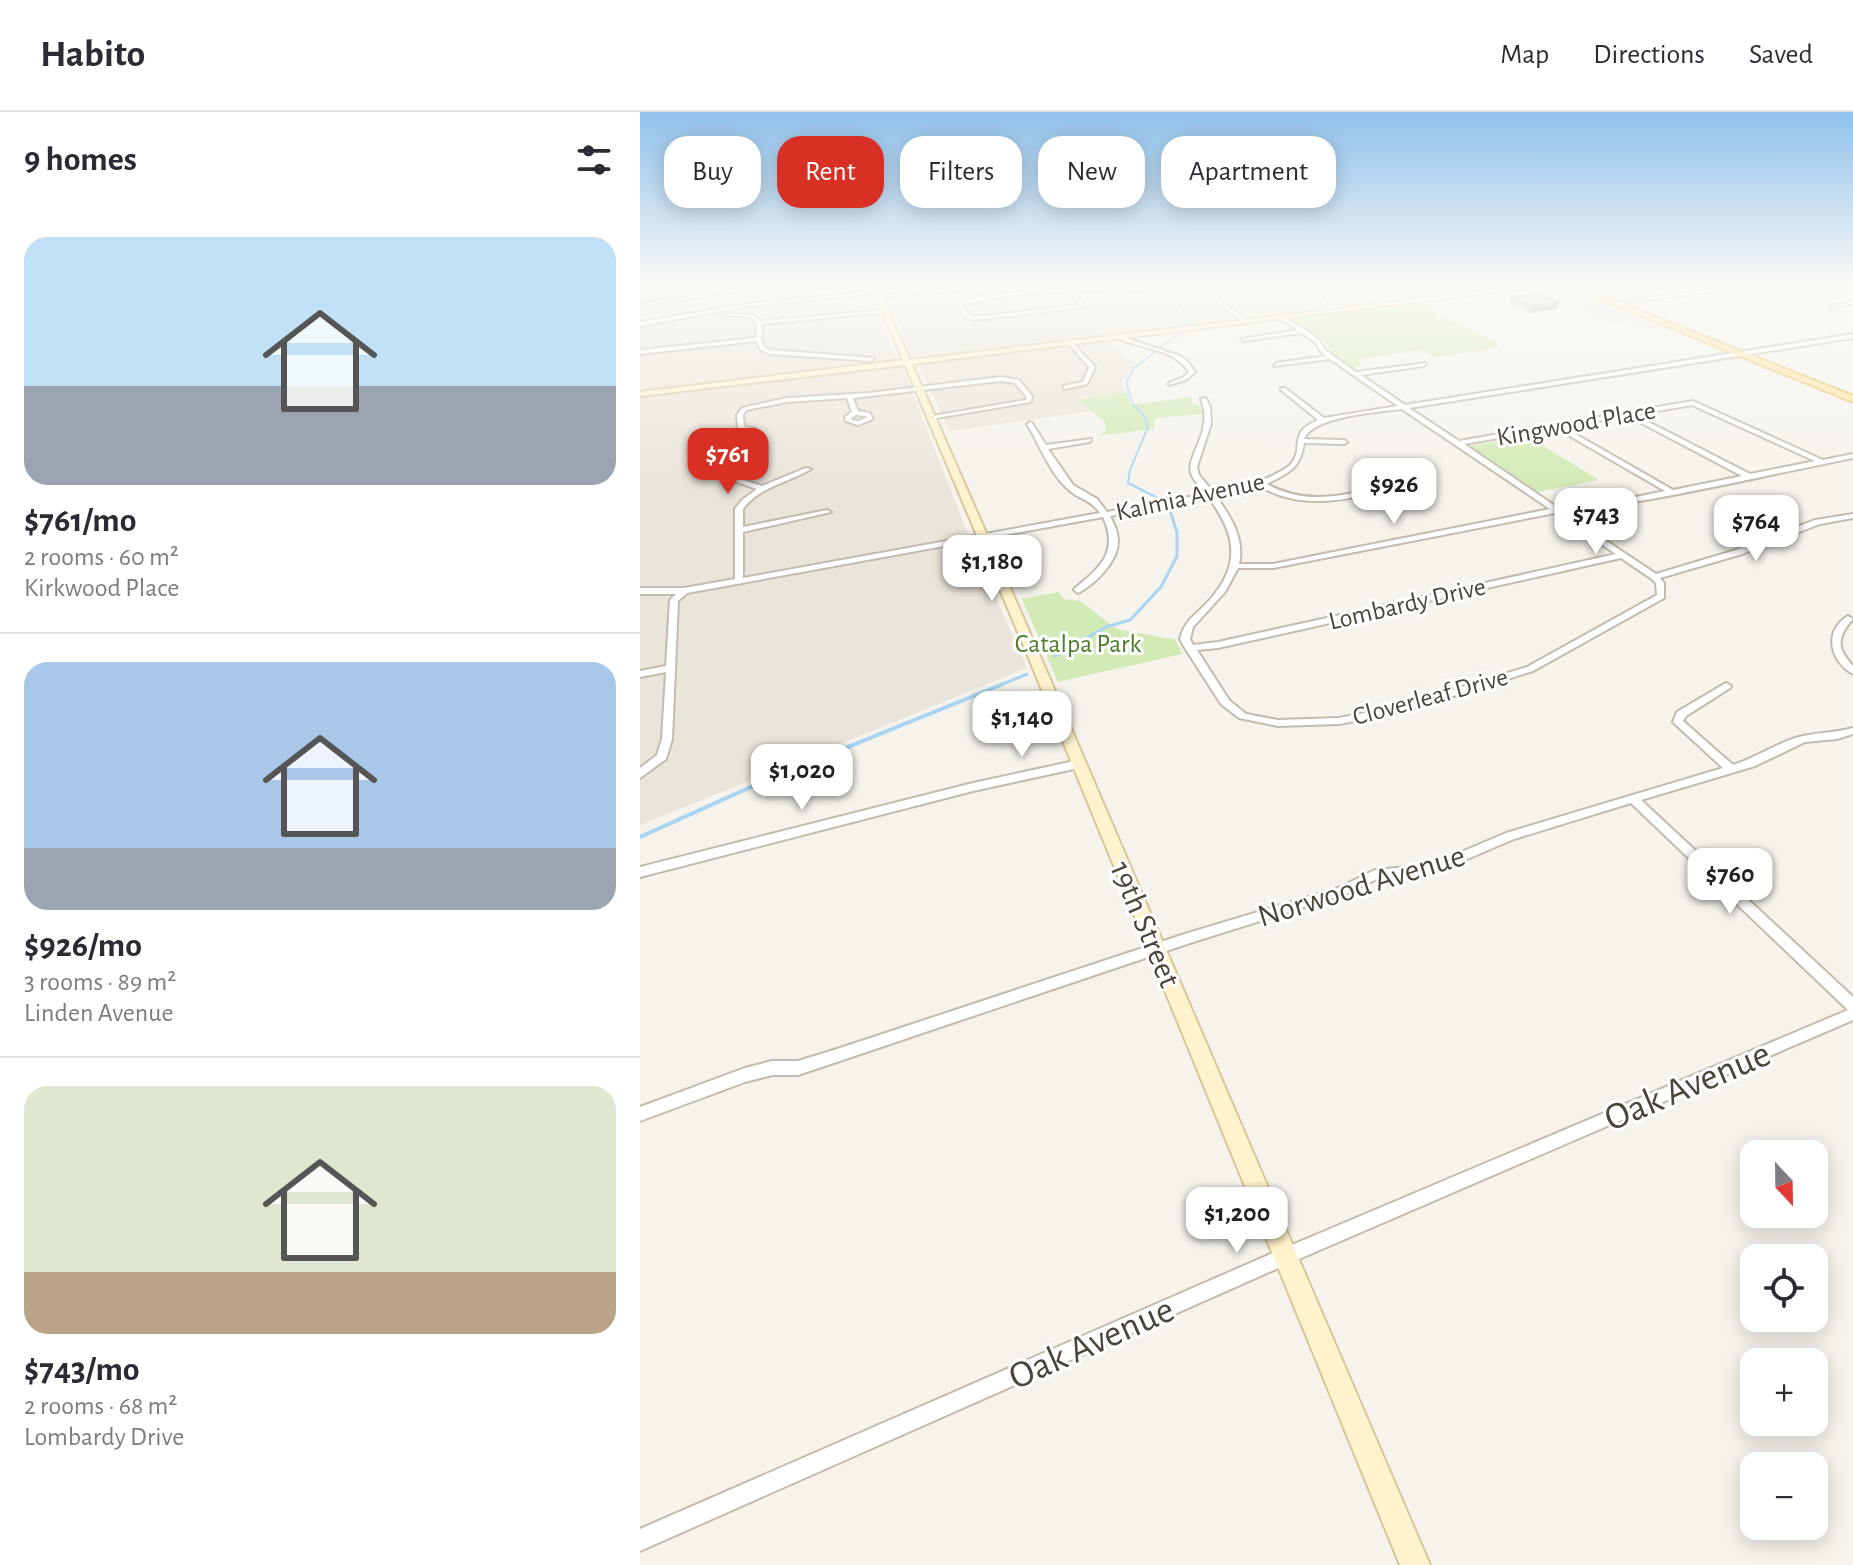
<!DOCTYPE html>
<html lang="en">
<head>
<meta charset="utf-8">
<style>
	body { margin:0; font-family:"Alegreya Sans",sans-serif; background:#f2f2f3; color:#2b2b33; height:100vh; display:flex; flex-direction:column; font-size:30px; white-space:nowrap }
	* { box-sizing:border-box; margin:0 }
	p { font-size:26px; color:#7c7c81 }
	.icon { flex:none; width:44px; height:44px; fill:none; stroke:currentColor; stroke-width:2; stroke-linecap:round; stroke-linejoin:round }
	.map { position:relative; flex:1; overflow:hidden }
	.panel { display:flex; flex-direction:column; background:#fff; width:640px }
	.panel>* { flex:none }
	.guide { position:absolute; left:24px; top:24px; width:760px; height:72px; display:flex; gap:16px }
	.needle { width:52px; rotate:158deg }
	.tools { position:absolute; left:1100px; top:1028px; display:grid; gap:16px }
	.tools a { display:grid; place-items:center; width:88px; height:88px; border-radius:16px; background:#fff; box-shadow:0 4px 20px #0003; font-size:40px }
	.price { position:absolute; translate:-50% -68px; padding:0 18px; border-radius:16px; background:#fff; color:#222; font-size:26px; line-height:52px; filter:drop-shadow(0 2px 4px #0008) }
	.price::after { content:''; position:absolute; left:50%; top:48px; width:24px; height:18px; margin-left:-12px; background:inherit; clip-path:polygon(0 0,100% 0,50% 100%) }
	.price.selected { background:#d93025; color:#fff }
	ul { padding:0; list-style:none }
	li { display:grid; align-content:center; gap:16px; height:424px; padding:0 24px }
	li+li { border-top:2px solid #e1e1e2 }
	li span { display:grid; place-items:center; height:248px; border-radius:24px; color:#555 }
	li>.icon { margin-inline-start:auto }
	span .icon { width:144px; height:144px; fill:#fffc; stroke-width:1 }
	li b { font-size:34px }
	h2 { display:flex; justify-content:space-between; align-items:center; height:96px; padding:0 24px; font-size:34px }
	.tag { padding:0 28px; border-radius:24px; background:#fff; box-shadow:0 4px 20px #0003; font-size:28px; line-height:72px }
	.tag.selected { background:#d93025; color:#fff }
	header { display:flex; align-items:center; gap:48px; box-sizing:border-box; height:112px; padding:0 40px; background:#fff; border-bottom:2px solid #e1e1e2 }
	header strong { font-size:38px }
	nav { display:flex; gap:44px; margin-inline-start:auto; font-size:28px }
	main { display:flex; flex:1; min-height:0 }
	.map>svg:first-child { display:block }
	.residential { fill:#eae5da }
	.green { fill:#d2eab5 }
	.parking { fill:#e5e3e0 }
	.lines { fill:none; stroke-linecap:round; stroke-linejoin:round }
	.stream-far2 { stroke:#a9d4f2; stroke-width:2 }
	.stream-far1 { stroke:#a9d4f2; stroke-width:3 }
	.stream { stroke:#a9d4f2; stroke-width:4 }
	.street-casing { stroke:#c2bbae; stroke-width:4 }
	.secondary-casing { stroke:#d6c79b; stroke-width:4 }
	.primary-casing { stroke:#e6c16a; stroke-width:4 }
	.street { fill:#fff; fill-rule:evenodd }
	.secondary { fill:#fff3cd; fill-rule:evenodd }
	.primary { fill:#ffe39c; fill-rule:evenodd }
	.wall { fill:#bab2a6 }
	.shaded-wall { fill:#979187 }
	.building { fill:#d8cfc1; stroke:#979187; stroke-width:2 }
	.labels { text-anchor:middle; stroke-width:6; stroke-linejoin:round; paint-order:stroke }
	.far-street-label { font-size:26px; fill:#4b4439; stroke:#fff }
	.far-park-label { font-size:26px; fill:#4a7f2a; stroke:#fff }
	.street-label { font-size:32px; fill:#4b4439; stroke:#fff }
	.near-street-label { font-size:38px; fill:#4b4439; stroke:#fff }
</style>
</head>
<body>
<header>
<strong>Habito</strong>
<nav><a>Map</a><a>Directions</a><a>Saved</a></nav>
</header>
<main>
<section class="panel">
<h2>9 homes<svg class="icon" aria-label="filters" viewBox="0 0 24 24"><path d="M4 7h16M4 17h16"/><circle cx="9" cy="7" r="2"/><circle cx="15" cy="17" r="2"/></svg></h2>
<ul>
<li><span style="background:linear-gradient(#bfe0f5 60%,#9aa5b1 0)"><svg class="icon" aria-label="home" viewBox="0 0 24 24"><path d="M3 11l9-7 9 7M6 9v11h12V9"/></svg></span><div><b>$761/mo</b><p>2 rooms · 60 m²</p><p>Kirkwood Place</p></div></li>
<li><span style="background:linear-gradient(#a9c7e8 75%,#9aa5b1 0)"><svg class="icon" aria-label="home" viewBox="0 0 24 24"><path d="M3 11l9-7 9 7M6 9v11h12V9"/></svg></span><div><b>$926/mo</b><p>3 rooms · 89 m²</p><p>Linden Avenue</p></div></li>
<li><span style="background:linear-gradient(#dfe7d0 75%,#b9a48a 0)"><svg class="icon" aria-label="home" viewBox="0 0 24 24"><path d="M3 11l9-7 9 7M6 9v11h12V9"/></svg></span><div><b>$743/mo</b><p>2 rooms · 68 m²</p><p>Lombardy Drive</p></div></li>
</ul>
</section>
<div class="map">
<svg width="1213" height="1453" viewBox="0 0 1213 1453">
	<rect width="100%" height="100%" fill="#f6f3ec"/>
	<path class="residential" d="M 58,173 L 171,173 L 175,188 L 232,183 L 256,247 L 0,278 L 0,191 L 57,182 Z
		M 240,173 L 408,173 L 414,178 L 529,173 L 526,179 L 556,176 L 597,207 L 281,244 L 272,243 Z
		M 585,173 L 896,173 L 609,207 L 564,175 Z
		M 470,227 L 494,252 L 481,271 L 487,280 L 439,288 L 452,299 L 310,319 L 279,255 L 284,251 Z
		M 257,254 L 263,257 L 328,422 L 387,556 L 0,713 L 0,285 Z"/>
	<path class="green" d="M 58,173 L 57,182 L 0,191 L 0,177 Z
		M 787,192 L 791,199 L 856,230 L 859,236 L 794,245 L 781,238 L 718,247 L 721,252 L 714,256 L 690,239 L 684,228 L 651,206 Z
		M 487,280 L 491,293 L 551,285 L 552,291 L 560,294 L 562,302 L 515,306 L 514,317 L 458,324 L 465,320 L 465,310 L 438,288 Z
		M 887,324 L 959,368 L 898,380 L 830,334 Z
		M 418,480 L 424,487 L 440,489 L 477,517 L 536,528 L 542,542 L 418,570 L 382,487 Z"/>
	<path class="parking" d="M 932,179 L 965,193 L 1020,215 L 1007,217 L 990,209 L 970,210 L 910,185 Z"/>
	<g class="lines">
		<path class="stream-far2" d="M 535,179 L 548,213
			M 520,235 L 543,220
			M 515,240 L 494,256 L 486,271 L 493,292 L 505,305 L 508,315 L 490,358 L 488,371 L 522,388
			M 528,396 L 532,404"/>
		<path class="stream-far1" d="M 415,544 L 466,515 L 490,508 L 521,475 L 537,444 L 537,420 L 531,402
			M 358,574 L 387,562"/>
		<path class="stream" d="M 0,725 L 124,669 L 363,572"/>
		<defs>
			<path id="street" d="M 126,173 L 137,173 L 0,194 L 0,192 Z
				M 345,173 L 352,174 L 358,182 L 439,176 L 526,176 L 573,173 L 562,175 L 608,209 L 604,210 L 557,176 L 526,178 L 432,179 L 445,195 L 335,208 L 326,206 L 317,192 L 327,187 L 354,182 L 349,176 L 239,185 L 237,184 ZM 428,179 L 440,193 L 335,205 L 330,204 L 322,193 L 356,185 L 359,186 L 361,184 Z
				M 653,173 L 658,173 L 699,198 L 695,199 Z
				M 751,173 L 756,173 L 786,188 L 782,189 Z
				M 837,173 L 842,173 L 856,180 L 852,181 Z
				M 1108,173 L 1120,173 L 975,192 L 973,191 Z
				M 237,179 L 239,181 L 108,194 L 0,214 L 0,210 L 108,192 Z
				M 1213,190 L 1213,192 L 1191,195 L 1189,194 Z
				M 245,198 L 247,200 L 122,212 L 121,227 L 125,236 L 131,238 L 234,246 L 232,249 L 130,242 L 121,238 L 116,229 L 0,242 L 0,238 L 116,226 L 117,211 L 111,205 L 83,203 L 85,201 L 112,203 L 121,209 Z
				M 641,204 L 666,218 L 679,228 L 685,238 L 716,260 L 786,251 L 784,254 L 721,263 L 765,293 L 1213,222 L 1213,226 L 769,296 L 819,329 L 1053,289 L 1183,348 L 1213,342 L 1213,346 C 1117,365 1021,389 923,400 L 1016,462 L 1096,438 L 1175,408 L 1213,402 L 1213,406 L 1180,412 L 1102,442 L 1020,466 L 1024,471 L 1024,486 L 893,559 L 766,599 L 699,612 L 638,614 L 599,606 L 581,592 L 545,536 L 540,527 C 543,513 551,506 561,497 C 600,459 600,428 569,386 L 470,404 C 474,412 478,420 478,429 C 478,450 455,472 438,481 L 434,478 L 435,476 C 461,455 479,439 463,405 L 47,481 L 38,489 L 32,627 L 26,647 L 0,666 L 0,656 L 17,643 L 22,627 L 26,560 L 0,565 L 0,559 L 26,554 L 30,488 L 36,482 L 0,482 L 0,476 L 44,476 L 95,467 L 95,397 L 102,388 L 117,377 L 94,369 L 94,365 L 122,374 L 166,356 L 171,357 C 148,371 120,374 103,397 L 103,415 L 187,398 L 191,400 L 103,420 L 103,466 L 460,401 C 450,387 440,388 429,378 C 410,362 400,333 387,312 L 390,310 L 392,311 L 406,333 L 451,327 L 451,329 L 449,330 L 408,337 L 433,373 L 457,387 L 467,400 L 566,382 C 561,376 553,368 551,361 C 546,343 574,320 561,287 L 566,286 L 570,295 L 571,312 L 557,355 L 559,363 L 573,380 C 596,376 613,373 634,363 C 639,360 646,357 650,353 C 666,336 646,321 678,308 L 641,278 L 641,276 L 645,276 L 684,306 L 758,294 L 690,247 L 634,254 L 636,251 L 686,244 L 681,240 L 675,230 L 661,221 L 604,229 L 601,227 L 658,218 L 639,206 ZM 1052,293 L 1175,349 L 1110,362 L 995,303 ZM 762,297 L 910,397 L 633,452 L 599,452 C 605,426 590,404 576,384 L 621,375 C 668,401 716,385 765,374 L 765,370 L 762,370 C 716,380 671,397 627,372 C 649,360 660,358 664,331 L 704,332 L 707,330 L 704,328 L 664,327 C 673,304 739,300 762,297 ZM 988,304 L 1102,364 L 1033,378 L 923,315 ZM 916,316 L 1025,379 L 971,390 L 918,396 L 824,332 ZM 915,401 L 976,442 L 578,530 L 553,533 L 550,527 L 553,515 L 585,480 L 598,456 L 633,456 ZM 981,446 L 1012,467 L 1016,471 L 1017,483 L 887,555 L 760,594 L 699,606 L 638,608 L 606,602 L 589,588 L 557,538 L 578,536 Z
				M 476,223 L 540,244 L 548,250 L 555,260 L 546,268 L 529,273 L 529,271 L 542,266 L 549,260 C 533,235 500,238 476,225 Z
				M 430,228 L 455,255 L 447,272 L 425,277 L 423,274 L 443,270 L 449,255 L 428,231 Z
				M 361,265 L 379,268 L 392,284 L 391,290 L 290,307 L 287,305 L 386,288 L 386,284 L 375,271 L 361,269 L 213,286 L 218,299 L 230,301 L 233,307 L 218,313 L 206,309 L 205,305 L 212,300 L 207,286 L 147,290 L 106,298 L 103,303 L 104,315 L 114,316 L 117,323 L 92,328 L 89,326 L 91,319 L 98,316 L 97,303 L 102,296 L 147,286 L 229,281 ZM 216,303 L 226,304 L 226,306 L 218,309 L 212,308 L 211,306 ZM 102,319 L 109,319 L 110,322 L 96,324 L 96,321 Z
				M 1208,504 L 1213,507 C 1197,525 1196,536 1213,554 L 1213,562 C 1190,549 1183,519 1208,504 Z
				M 1086,571 L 1091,574 L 1090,576 L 1046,604 L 1043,609 L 1093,653 C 1116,646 1142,628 1163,624 C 1181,620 1195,621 1213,616 L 1213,622 L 1197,627 L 1165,630 L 1115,654 L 1001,688 L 1213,885 L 1213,908 L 652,1150 L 0,1439 L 0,1417 L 640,1138 L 1208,898 L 991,691 L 874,727 L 792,762 L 741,765 L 706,782 L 550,831 L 158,963 L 132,963 L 105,970 L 0,1009 L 0,995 L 105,956 L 132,949 L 158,949 L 194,938 L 548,821 L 698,776 L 735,758 L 791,753 L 866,721 L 1083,656 L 1033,610 L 1037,600 Z
				M 439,648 L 444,652 L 443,655 L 333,679 L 0,765 L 0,755 L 333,671 Z"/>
			<path id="secondary" d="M 231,173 L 237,173 L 270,248 L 897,173 L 914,173 L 272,252 L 400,544 L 790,1453 L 760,1453 L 388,544 L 265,253 L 0,284 L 0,280 L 263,248 Z"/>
			<path id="primary" d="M 926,173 L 935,173 L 1213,284 L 1213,290 Z"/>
		</defs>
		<use href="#street" class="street-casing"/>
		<use href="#secondary" class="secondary-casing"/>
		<use href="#primary" class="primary-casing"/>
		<use href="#street" class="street"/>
		<use href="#secondary" class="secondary"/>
		<use href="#primary" class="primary"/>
	</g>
	<path class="wall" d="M 871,185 L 919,190 L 917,197 L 890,201 L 870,192 Z"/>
	<path class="shaded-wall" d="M 919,190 L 917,197 L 890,201 L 891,194 Z"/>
	<path class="building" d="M 899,182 L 919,190 L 891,194 L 871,185 Z"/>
	<linearGradient id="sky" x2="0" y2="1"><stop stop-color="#8fc1ec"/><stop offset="0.46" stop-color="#fbfaf6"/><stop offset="1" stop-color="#fbfaf6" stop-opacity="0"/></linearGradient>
	<rect width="1213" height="376" fill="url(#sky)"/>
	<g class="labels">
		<g class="far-street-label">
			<text transform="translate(936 311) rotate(-10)" y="9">Kingwood Place</text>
			<text transform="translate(550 384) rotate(-12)" y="9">Kalmia Avenue</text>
			<text transform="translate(767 491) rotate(-13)" y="9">Lombardy Drive</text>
			<text transform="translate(790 584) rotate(-15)" y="9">Cloverleaf Drive</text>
		</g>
		<g class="far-park-label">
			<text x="438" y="540">Catalpa Park</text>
		</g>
		<g class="street-label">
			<text transform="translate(721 773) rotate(-17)" y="11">Norwood Avenue</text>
			<text transform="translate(506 812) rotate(67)" y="11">19th Street</text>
		</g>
		<g class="near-street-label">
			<text transform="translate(1047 973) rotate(-23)" y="13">Oak Avenue</text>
			<text transform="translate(451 1230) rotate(-24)" y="13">Oak Avenue</text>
		</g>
	</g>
</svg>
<div class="tools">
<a><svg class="needle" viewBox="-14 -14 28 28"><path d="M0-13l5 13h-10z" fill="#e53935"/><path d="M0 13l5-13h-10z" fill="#7c7c81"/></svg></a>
<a><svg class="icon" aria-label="locate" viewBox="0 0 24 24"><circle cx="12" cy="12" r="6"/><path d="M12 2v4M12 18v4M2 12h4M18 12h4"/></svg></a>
<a>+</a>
<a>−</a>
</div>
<b class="price selected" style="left:88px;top:384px">$761</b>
<b class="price" style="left:754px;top:414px">$926</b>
<b class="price" style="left:956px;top:444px">$743</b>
<b class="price" style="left:1116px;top:451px">$764</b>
<b class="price" style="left:352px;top:491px">$1,180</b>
<b class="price" style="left:382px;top:647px">$1,140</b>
<b class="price" style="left:162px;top:700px">$1,020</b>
<b class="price" style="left:1090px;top:804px">$760</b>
<b class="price" style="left:597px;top:1143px">$1,200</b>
<div class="guide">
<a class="tag">Buy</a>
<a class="tag selected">Rent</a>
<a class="tag">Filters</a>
<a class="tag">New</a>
<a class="tag">Apartment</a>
</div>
</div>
</main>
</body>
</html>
